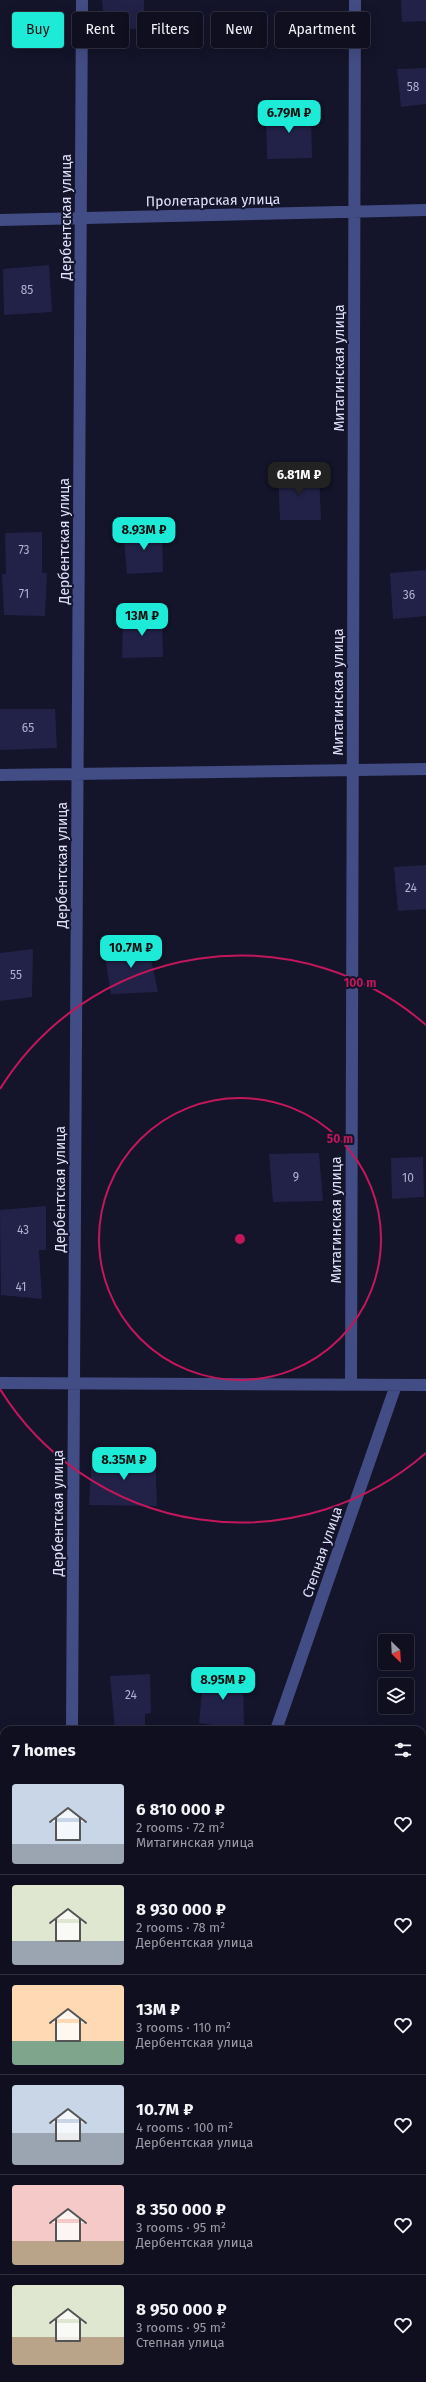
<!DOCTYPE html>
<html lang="en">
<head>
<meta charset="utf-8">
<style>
	body { margin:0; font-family:"Fira Sans",sans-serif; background:#1d1d2d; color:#f1f3f6; height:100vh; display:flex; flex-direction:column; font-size:15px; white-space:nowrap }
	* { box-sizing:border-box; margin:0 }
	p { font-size:13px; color:#9b9ca5 }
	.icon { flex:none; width:22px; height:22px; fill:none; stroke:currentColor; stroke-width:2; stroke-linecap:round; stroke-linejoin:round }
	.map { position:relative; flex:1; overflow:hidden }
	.drawer { position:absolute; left:0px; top:1726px; width:426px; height:656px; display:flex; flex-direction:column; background:#0f0f20; border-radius:12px 12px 0 0; box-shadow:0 4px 16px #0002,0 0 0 1px #2f2f3e }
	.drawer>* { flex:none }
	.banner { position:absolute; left:12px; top:12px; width:402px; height:36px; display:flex; gap:8px }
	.needle { width:26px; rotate:156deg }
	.fabs { position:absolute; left:378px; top:1634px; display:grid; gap:8px }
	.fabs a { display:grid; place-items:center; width:36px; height:36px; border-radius:4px; background:#0f0f20; box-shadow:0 4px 16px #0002,0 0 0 1px #2f2f3e; font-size:20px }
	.price { position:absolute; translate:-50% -34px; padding:0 9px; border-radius:8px; background:#1eead8; color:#111; font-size:13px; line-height:26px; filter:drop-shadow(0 1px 2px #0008) }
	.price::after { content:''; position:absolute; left:50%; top:24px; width:12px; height:9px; margin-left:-6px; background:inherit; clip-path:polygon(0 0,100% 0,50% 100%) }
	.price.selected { background:#222; color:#fff }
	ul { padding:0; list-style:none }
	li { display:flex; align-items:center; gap:12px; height:100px; padding:0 12px }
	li+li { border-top:1px solid #2f2f3e }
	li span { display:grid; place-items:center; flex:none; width:112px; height:80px; border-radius:4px; color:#555 }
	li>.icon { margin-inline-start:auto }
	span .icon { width:48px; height:48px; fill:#fffc; stroke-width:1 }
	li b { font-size:17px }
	h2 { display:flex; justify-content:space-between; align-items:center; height:48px; padding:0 12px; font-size:17px }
	.pill { padding:0 14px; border-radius:4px; background:#0f0f20; box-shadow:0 4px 16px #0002,0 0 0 1px #2f2f3e; font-size:14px; line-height:36px }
	.pill.selected { background:#1eead8; color:#111 }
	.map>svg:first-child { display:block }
	.building { fill:#222249 }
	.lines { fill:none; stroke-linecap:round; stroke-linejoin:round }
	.minor { stroke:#434d85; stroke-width:12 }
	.ring { fill:none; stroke:#c2185b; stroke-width:2 }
	.labels { text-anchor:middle; stroke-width:4; stroke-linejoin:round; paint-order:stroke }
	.number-label { font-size:12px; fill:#b0b2cf }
	.street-label { font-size:14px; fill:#e0e2fc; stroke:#14142a }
	.centre { fill:#c2185b; stroke:#14142a; stroke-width:2 }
	.ring-label { font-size:12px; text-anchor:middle; font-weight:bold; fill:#c2185b; stroke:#14142a; stroke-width:4; stroke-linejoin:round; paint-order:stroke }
</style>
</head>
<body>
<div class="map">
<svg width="426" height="2382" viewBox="0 0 426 2382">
	<rect width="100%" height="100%" fill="#14142a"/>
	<path class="building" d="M 102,0 L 144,0 L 144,28 L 105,32 Z
		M 401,0 L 426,0 L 426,21 L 402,22 Z
		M 426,68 L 426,104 L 401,107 L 397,69 Z
		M 311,110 L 312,158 L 267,159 L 266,111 Z
		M 49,265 L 52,312 L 4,315 L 3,269 Z
		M 278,471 L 319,472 L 321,520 L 280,520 Z
		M 123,529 L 162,530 L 163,572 L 127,574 Z
		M 42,532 L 42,573 L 47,573 L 45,616 L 4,615 L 2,574 L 6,574 L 5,533 Z
		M 426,570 L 426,616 L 393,619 L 390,573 Z
		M 123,617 L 162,617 L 163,657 L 122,658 Z
		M 0,709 L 55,709 L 57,748 L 0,750 Z
		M 426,865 L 426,909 L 398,911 L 394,867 Z
		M 147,941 L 158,992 L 111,994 L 104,950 Z
		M 33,949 L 32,997 L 0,1001 L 0,953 Z
		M 319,1153 L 323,1201 L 273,1202 L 269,1154 Z
		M 423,1157 L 424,1197 L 392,1199 L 391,1158 Z
		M 46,1206 L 46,1250 L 39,1250 L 42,1299 L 1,1295 L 0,1210 Z
		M 155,1454 L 157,1506 L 89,1505 L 92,1457 Z
		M 204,1673 L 243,1677 L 244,1729 L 199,1723 Z
		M 150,1674 L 151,1713 L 145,1714 L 145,1730 L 115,1730 L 110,1676 Z"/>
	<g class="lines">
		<path class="minor" d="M 0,220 L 426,210
			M 0,775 L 426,769
			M 0,1383 L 426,1385
			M 351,1384 L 355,0
			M 72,1730 L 82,0
			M 276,1730 L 396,1385
			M 0,1944 L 4,1944
			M 422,1952 L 426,1952
			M 158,2382 L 159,2378
			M 366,2382 L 367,2378"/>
	</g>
	<g class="ring">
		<circle cx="240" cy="1239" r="141"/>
		<path d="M426 1453A283 283 0 0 1 0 1389M0 1089A283 283 0 0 1 426 1025"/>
	</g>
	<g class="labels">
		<g class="number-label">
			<text x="413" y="91">58</text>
			<text x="27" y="294">85</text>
			<text x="24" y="554">73</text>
			<text x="24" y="598">71</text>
			<text x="409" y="599">36</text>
			<text x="28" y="732">65</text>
			<text x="411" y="892">24</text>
			<text x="16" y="979">55</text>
			<text x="296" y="1181">9</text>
			<text x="408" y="1182">10</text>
			<text x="23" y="1234">43</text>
			<text x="21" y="1291">41</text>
			<text x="131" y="1699">24</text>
		</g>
		<g class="street-label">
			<text transform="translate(213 200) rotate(-1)" y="5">Пролетарская улица</text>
			<text transform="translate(66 217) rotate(-90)" y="5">Дербентская улица</text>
			<text transform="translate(339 368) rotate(-90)" y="5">Митагинская улица</text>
			<text transform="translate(64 541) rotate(-90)" y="5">Дербентская улица</text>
			<text transform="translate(338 692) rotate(-90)" y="5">Митагинская улица</text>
			<text transform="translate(62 865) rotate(-90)" y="5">Дербентская улица</text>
			<text transform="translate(60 1189) rotate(-90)" y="5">Дербентская улица</text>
			<text transform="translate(336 1220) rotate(-90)" y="5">Митагинская улица</text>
			<text transform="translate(58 1513) rotate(-90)" y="5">Дербентская улица</text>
			<text transform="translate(322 1552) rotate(-71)" y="5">Степная улица</text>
		</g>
	</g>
	<circle cx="240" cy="1239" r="6" class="centre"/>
	<g class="ring-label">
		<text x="360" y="987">100 m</text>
		<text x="340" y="1143">50 m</text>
	</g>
</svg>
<div class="fabs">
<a><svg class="needle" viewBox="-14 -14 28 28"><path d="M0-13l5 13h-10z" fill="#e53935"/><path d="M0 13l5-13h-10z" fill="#9b9ca5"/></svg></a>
<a><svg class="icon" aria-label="layers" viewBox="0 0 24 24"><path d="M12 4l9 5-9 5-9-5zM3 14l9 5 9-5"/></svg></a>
</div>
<b class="price" style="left:289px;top:134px">6.79M ₽</b>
<b class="price selected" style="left:299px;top:496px">6.81M ₽</b>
<b class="price" style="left:144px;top:551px">8.93M ₽</b>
<b class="price" style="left:142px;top:637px">13M ₽</b>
<b class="price" style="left:131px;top:969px">10.7M ₽</b>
<b class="price" style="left:124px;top:1481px">8.35M ₽</b>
<b class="price" style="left:223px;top:1701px">8.95M ₽</b>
<div class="banner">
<a class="pill selected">Buy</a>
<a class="pill">Rent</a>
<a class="pill">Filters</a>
<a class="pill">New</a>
<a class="pill">Apartment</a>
</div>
<section class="drawer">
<h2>7 homes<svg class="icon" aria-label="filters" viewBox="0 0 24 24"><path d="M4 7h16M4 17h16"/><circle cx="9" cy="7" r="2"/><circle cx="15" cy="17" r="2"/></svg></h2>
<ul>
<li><span style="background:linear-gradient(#c9d6e8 75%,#9aa5b1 0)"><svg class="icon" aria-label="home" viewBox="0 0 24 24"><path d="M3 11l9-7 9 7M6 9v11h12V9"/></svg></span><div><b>6 810 000 ₽</b><p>2 rooms · 72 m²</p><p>Митагинская улица</p></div><svg class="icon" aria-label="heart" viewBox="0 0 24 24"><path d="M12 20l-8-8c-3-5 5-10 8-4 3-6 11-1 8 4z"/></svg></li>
<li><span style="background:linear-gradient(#dfe7d0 70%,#9aa5b1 0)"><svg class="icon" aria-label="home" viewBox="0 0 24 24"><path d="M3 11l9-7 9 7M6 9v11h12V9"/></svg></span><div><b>8 930 000 ₽</b><p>2 rooms · 78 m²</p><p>Дербентская улица</p></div><svg class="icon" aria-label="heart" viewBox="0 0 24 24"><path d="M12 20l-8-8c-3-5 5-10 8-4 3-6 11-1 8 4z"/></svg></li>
<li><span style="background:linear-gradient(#ffd9b3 70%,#7fa58c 0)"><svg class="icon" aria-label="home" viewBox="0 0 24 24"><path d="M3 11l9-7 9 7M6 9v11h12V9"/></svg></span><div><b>13M ₽</b><p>3 rooms · 110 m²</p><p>Дербентская улица</p></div><svg class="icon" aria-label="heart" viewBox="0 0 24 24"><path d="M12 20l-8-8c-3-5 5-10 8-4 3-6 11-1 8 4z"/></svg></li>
<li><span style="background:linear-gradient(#c9d6e8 60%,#9aa5b1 0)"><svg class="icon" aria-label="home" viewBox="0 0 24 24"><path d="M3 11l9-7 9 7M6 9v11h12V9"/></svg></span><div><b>10.7M ₽</b><p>4 rooms · 100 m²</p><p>Дербентская улица</p></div><svg class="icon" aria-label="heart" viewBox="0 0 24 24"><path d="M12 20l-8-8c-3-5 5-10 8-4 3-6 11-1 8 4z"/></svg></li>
<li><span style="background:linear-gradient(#f6c9c9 70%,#b9a48a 0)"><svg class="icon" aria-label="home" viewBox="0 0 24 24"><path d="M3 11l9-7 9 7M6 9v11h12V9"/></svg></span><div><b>8 350 000 ₽</b><p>3 rooms · 95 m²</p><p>Дербентская улица</p></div><svg class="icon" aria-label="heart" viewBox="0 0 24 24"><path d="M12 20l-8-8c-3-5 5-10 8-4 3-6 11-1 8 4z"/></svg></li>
<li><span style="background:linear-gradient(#dfe7d0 65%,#b9a48a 0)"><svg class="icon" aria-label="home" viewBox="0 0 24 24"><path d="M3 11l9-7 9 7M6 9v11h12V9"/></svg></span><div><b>8 950 000 ₽</b><p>3 rooms · 95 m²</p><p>Степная улица</p></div><svg class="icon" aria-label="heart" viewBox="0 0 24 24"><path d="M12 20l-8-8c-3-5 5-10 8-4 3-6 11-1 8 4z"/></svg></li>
</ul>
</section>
</div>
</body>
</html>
